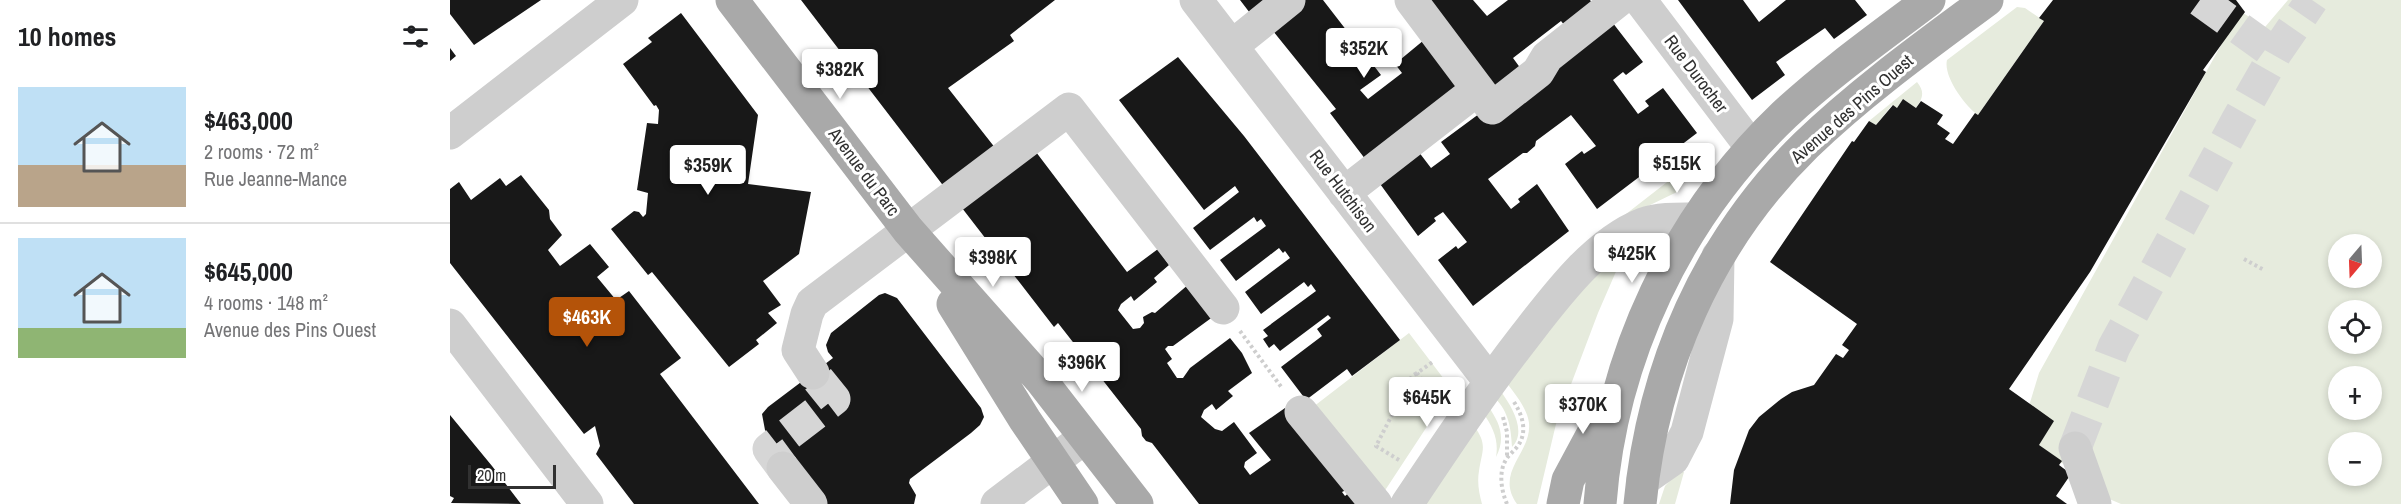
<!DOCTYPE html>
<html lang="en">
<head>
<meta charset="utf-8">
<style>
	body { margin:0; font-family:"Archivo Narrow",sans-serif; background:#f6f6f6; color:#202124; height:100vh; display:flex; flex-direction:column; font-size:22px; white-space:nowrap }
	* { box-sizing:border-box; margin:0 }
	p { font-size:20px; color:#757577 }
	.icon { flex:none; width:33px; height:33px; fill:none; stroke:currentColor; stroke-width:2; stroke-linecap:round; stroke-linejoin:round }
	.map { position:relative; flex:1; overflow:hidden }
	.drawer { display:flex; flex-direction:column; background:#fff; width:450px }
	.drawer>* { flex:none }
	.needle { width:39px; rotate:199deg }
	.controls { position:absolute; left:1878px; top:234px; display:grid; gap:12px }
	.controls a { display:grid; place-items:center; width:54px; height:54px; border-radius:50%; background:#fff; box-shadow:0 3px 9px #0003; font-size:30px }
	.scale { position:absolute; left:18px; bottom:15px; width:88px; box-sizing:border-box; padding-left:6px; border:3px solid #313131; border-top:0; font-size:16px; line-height:21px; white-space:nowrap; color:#313131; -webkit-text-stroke:4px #fff; paint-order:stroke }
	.price { position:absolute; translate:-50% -51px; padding:0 14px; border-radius:6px; background:#fff; color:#222; font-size:20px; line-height:39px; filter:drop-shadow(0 2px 3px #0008) }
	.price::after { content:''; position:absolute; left:50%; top:36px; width:18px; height:14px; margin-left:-9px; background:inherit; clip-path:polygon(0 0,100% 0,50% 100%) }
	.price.on { background:#b45309; color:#fff }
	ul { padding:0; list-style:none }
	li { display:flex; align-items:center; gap:18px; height:150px; padding:0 18px }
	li+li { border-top:2px solid #e0e0e0 }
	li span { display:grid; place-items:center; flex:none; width:168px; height:120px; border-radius:0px; color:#555 }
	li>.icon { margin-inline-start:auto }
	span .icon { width:72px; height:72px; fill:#fffc; stroke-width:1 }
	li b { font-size:26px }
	h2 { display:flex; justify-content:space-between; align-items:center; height:72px; padding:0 18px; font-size:26px }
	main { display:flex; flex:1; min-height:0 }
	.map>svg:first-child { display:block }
	.green { fill:#e6ebdd; fill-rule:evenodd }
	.building { fill:#181818 }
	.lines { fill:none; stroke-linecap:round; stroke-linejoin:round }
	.minor-tunnel { stroke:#d6d6d6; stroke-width:33; stroke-dasharray:33 16; stroke-linecap:butt }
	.path { stroke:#cecece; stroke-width:4; stroke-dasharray:3 3; stroke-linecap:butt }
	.minor { stroke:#cecece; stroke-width:33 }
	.major { stroke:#a9a9a9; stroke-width:33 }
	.labels { text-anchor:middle; stroke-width:6; stroke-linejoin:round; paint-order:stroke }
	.street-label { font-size:18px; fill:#313131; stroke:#fff }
</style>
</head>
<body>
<main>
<section class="drawer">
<h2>10 homes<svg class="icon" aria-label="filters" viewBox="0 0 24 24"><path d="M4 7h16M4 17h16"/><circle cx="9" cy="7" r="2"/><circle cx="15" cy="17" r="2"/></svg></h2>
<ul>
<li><span style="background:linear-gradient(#bfe0f5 65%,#b9a48a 0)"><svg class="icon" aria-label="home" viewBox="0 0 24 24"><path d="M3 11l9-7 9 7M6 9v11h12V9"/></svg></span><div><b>$463,000</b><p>2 rooms · 72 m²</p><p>Rue Jeanne-Mance</p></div></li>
<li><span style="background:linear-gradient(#bfe0f5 75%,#8fb573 0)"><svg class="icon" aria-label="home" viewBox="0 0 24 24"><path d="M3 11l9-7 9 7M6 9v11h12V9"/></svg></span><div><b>$645,000</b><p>4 rooms · 148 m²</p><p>Avenue des Pins Ouest</p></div></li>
</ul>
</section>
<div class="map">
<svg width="1951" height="504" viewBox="0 0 1951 504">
	<rect width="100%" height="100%" fill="#fff"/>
	<path class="green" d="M 1838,0 L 1951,0 L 1951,504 L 1671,504 L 1643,492 L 1647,474 L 1579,453 L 1568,442 L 1589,373 L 1790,11 L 1815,27 ZM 1888,244 L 1922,244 L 1922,278 L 1888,278 ZM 1888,310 L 1922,310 L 1922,344 L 1888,344 ZM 1888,376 L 1922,376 L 1922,410 L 1888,410 ZM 1888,442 L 1922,442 L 1922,476 L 1888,476 Z
		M 1567,7 L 1575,8 L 1594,21 L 1528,115 C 1515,106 1493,76 1497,60 Z
		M 1467,82 C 1475,92 1473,98 1466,108 L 1453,99 L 1447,108 L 1442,105 L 1426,125 L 1419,121 Z
		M 1257,151 L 1227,192 L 1167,221 Z
		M 1169,252 L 1171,260 L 1148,313 L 1106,424 L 1087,504 L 1067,504 C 1044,472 1082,453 1079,423 C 1077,408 1065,394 1056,382 L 1120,297 Z
		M 959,333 L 997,383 L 999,393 L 932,495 L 863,407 Z
		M 1052,393 C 1062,407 1077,432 1062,447 C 1061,429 1059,412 1045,398 Z
		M 1038,406 C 1050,423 1056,438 1046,457 C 1049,440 1043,427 1033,413 Z
		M 1024,426 C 1038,445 1032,450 1029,471 C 1027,482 1029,493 1032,504 L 971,504 Z
		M 1229,471 L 1234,472 L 1225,504 L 1209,504 L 1215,486 Z"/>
	<path class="building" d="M 0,0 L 91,0 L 24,45 L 0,14 Z
		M 351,0 L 605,0 L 560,35 L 564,41 L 498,88 L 546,149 L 495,188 Z
		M 790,0 L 825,0 L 803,17 Z
		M 852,0 L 873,0 L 931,75 L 910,90 L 918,99 L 952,73 L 945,64 L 974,40 L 1013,90 L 919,164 L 880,113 L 886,109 L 819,26 Z
		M 973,0 L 1023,0 L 1037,16 L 1058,0 L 1140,0 L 1147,10 L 1119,31 L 1111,21 L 1063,58 L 1071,69 L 1044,91 Z
		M 1228,0 L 1293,0 L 1309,22 L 1336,0 L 1405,0 L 1417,15 L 1384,39 L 1375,28 L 1326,62 L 1335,75 L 1302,100 Z
		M 1603,0 L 1786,0 L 1795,12 L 1753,70 L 1756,72 L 1640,272 L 1559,389 L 1604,421 L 1589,445 L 1612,461 L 1609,465 L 1621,474 L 1606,496 L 1617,504 L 1280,504 L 1284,470 L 1299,430 L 1309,417 L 1331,399 L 1342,392 L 1364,385 L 1386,354 L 1393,358 L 1399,350 L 1392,345 L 1407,324 L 1320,262 L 1402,141 L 1404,142 L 1419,121 L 1426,125 L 1443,105 L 1447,108 L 1453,99 L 1466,108 L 1471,101 L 1493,115 L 1487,124 L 1500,133 L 1495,139 L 1503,144 L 1525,113 L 1528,115 L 1594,21 L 1589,18 Z
		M 231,13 L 308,115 L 298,184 L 361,192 L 349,254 L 313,281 L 331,305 L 318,313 L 327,323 L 306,340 L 309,344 L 279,367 L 202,272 L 198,275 L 161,229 L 184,211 L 189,212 L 193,217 L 196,214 L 198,193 L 187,190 L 197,123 L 208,124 L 209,110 L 206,105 L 204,106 L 173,64 L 202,42 L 198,38 Z
		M 1159,18 L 1193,62 L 1176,75 L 1173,72 L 1163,80 L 1188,114 L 1199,106 L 1195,101 L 1213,88 L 1247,133 L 1147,209 L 1115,164 L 1132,151 L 1134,154 L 1146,146 L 1121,115 L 1086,141 L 1085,146 L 1077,153 L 1073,153 L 1038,179 L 1061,209 L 1070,202 L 1068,199 L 1087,184 L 1119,231 L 1023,306 L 988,260 L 1006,246 L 1008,249 L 1017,242 L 993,212 L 984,218 L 986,221 L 968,236 L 925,177 L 965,147 L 981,168 L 1000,154 L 991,142 Z
		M 0,48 L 6,56 L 0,61 Z
		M 728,57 L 794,136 L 950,340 L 902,376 L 897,369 L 856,400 L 831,367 L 872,336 L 867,329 L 881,318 L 878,315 L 830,351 L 824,344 L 819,348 L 813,339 L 818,336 L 813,330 L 866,291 L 861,284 L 858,287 L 854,282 L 811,314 L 795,292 L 840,258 L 835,251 L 833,253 L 829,248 L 786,281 L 770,260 L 816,226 L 811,219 L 807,222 L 804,217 L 760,250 L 743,228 L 789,192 L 785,186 L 754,210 L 669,100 Z
		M 586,152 L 677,272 L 708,249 L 719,265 L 704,278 L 707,282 L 684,301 L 681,296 L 671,304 L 668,310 L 683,329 L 690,328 L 694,323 L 693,317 L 702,312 L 705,313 L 739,284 L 764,316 L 723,346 L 718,346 L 715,349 L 722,359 L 717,363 L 727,378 L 733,378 L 740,368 L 780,338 L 792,353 L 802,373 L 778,391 L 783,396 L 766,410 L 762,404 L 754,410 L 751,417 L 765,429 L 772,431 L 784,422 L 807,453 L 795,462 L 794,467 L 800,475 L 821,460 L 799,433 L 835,408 L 896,490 L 892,492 L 895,496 L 901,491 L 912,504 L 749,504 L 702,443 L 696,441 L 692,436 L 691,429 L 608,323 L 604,327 L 512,208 Z
		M 71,175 L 99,210 L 100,219 L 112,235 L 98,250 L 110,266 L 140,244 L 159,267 L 147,277 L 166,300 L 179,291 L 231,358 L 210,374 L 309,504 L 184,504 L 146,454 L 150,446 L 145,426 L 134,434 L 0,263 L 0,189 L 9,182 L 21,200 L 50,178 L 56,186 Z
		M 435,293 L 447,298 L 531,408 L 534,417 L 530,425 L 521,433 L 460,479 L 459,483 L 466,495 L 464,504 L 372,504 L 315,430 L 312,414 L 318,407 L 383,358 L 378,352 L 376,345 L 381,333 L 429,295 Z
		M 0,415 L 42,466 L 71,504 L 1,503 L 4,498 L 0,496 Z"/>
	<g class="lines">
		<path class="minor-tunnel" d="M 1750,0 L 1825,54
			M 1625,448 L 1664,347 L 1787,121 L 1825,54 L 1862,0
			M 333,468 L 319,449 L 384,399 L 363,373"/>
		<path class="path" d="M 1794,259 L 1814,270
			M 790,331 L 832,388
			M 972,380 L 967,373 L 984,361
			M 1053,417 L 1057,432 L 1057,458
			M 949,460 L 926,446 L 962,376 L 967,373
			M 1057,504 C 1051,490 1048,471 1057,458 C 1060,454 1064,451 1067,447 C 1078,433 1073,416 1064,402"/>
		<path class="minor" d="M 746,0 L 1040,382
			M 961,0 L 1042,108 L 1088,72 L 1097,57 L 1169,0
			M 1190,0 L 1302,148
			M 782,46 L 839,0
			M 0,133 L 172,0
			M 894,193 L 1028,89
			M 0,325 L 137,504
			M 363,373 L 348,350 L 357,314 L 362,303 L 619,109 L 773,308
			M 851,412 L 926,504
			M 1625,448 L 1645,504
			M 333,468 L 361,504
			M 1193,480 L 1223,459 L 1237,432 L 1267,319 L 1268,256
			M 547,504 L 634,438
			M 957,504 C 995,447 1033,390 1075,336 C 1106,296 1145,243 1193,224 C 1210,218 1230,219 1247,219"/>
		<path class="major" d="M 282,0 L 458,230 L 590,379 L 687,504
			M 503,304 L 575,420 L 632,504
			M 1113,504 L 1118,480 L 1154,413
			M 1150,504 C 1161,357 1227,217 1334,115 C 1379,73 1430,37 1479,0
			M 1190,504 C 1203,367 1258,241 1356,145 C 1412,91 1475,46 1537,0"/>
	</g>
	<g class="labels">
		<g class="street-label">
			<text transform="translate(1246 74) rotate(53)" y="6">Rue Durocher</text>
			<text transform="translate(1402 109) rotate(-41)" y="6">Avenue des Pins Ouest</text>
			<text transform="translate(414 172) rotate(53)" y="6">Avenue du Parc</text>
			<text transform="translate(893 191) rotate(53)" y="6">Rue Hutchison</text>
		</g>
	</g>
</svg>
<div class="controls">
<a><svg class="needle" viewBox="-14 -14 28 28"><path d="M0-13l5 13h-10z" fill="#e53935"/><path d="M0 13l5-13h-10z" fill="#757577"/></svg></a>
<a><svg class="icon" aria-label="locate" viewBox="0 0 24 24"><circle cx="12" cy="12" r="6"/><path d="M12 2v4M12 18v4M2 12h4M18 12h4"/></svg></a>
<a>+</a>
<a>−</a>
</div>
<div class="scale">20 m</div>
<b class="price" style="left:914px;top:79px">$352K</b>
<b class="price" style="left:390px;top:100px">$382K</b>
<b class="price" style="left:1227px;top:194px">$515K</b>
<b class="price" style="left:258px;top:196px">$359K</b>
<b class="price" style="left:1182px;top:284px">$425K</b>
<b class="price" style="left:543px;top:288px">$398K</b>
<b class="price on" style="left:137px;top:348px">$463K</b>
<b class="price" style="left:632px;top:393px">$396K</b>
<b class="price" style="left:977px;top:428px">$645K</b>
<b class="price" style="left:1133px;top:435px">$370K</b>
</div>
</main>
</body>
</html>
